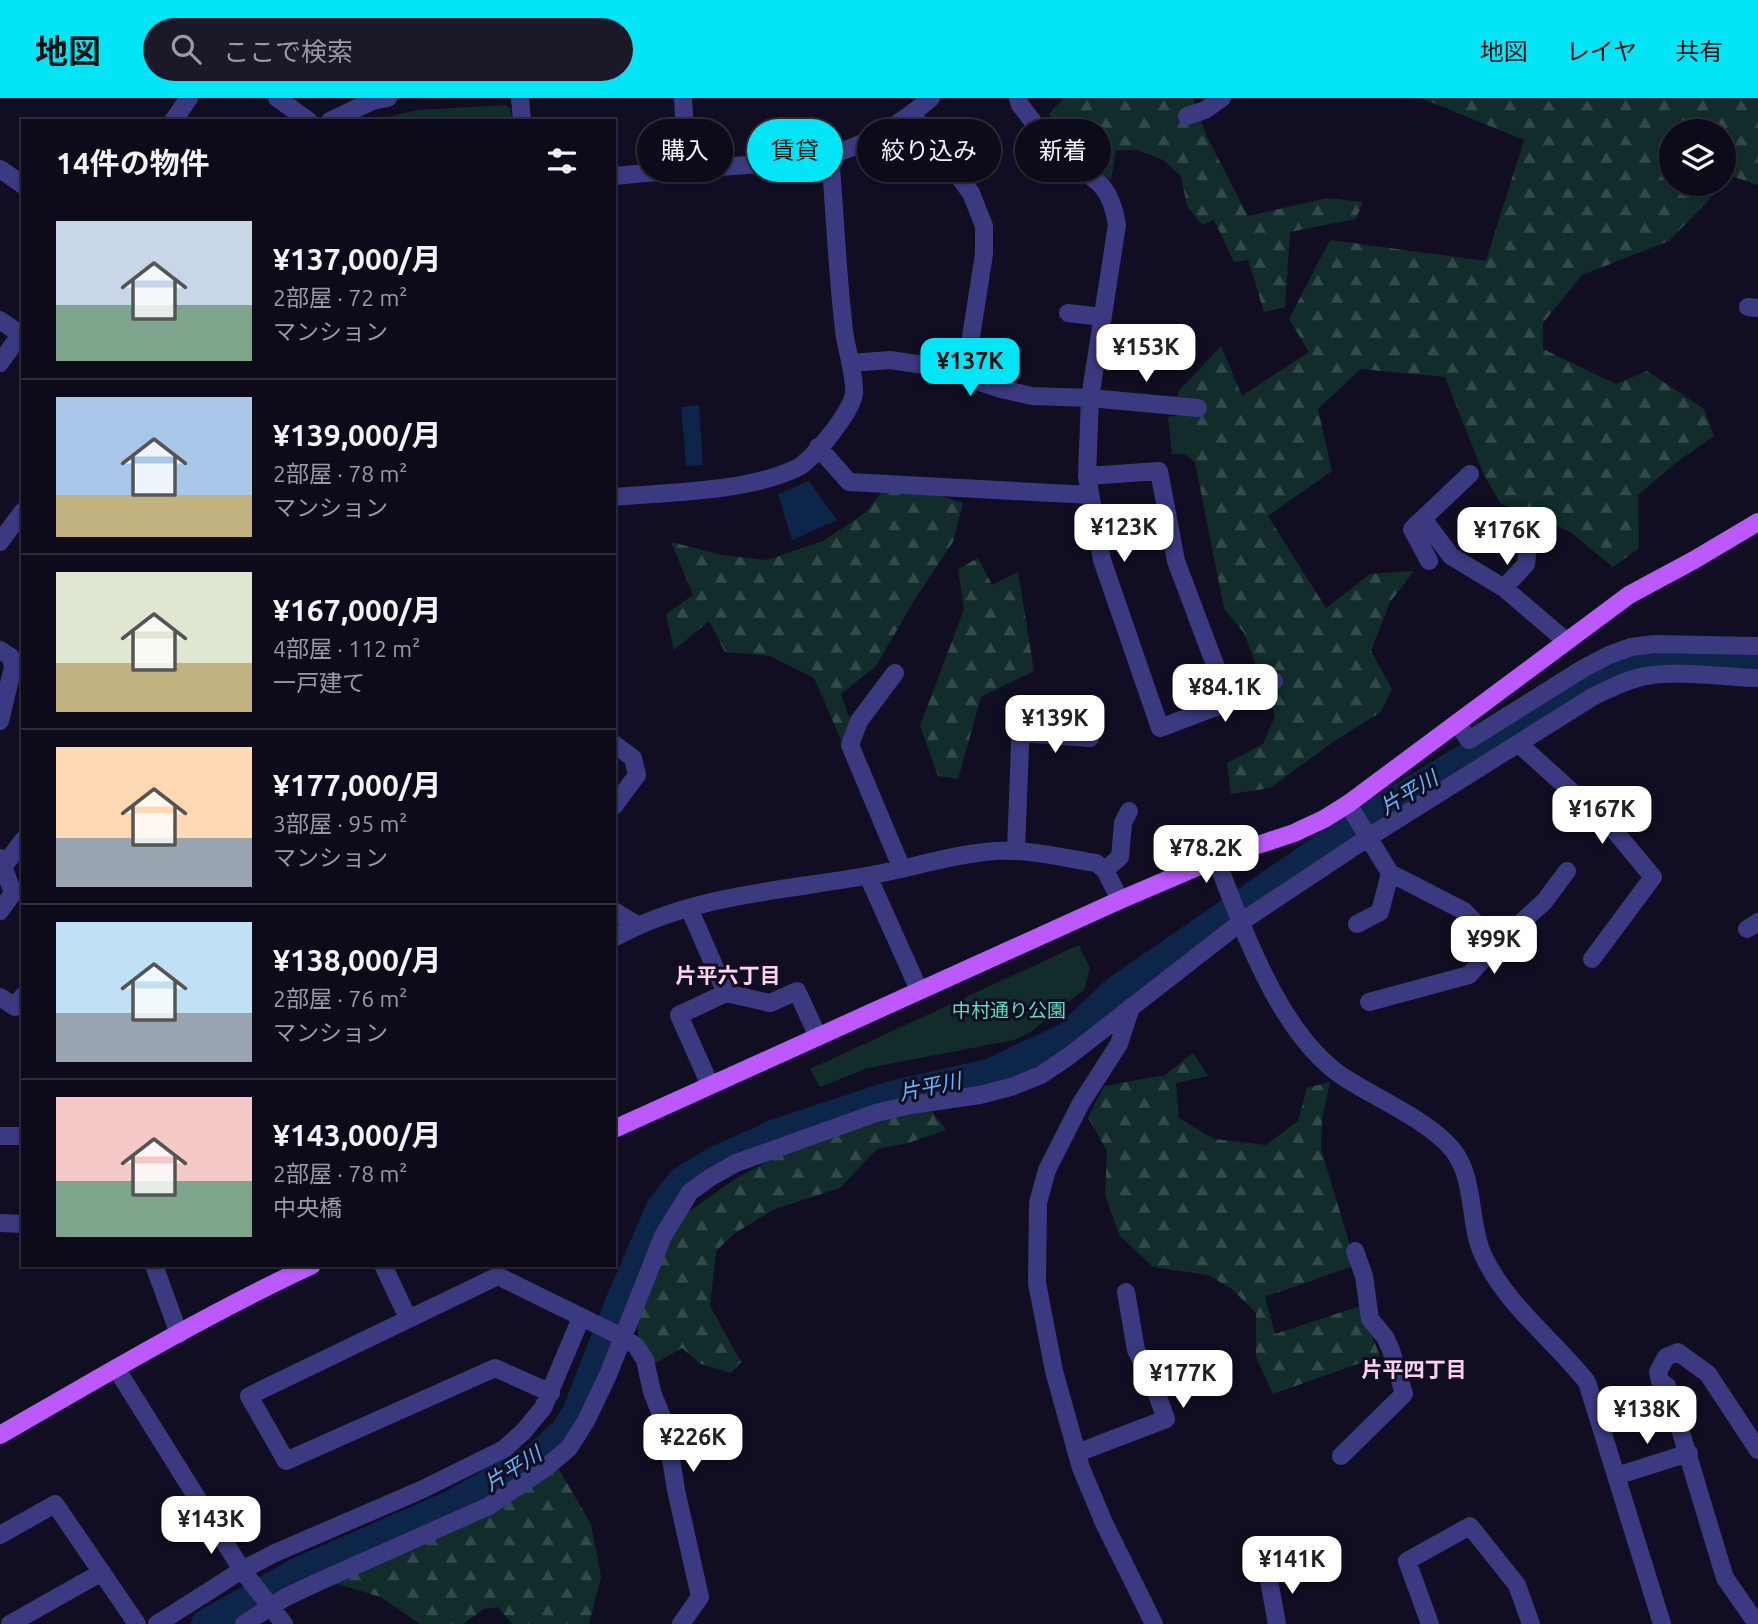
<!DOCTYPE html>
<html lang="ja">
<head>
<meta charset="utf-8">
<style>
	body { margin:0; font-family:Ubuntu,"Noto Sans JP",sans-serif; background:#1b1827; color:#f1f3f6; height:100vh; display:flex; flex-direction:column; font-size:26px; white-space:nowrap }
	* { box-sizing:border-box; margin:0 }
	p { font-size:23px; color:#9a9aa2 }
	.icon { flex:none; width:38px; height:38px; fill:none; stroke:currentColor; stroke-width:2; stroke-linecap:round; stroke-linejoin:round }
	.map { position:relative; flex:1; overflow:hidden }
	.side { position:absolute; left:21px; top:21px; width:595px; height:1148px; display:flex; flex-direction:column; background:#0d0a1a; border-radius:0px; box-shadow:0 2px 5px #0004,0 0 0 2px #2d2b39 }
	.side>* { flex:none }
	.hud { position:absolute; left:637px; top:21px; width:665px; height:63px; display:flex; gap:14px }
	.tools { position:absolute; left:1659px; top:21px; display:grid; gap:14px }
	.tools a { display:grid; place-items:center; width:77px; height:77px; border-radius:50%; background:#0d0a1a; box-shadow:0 2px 5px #0004,0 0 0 2px #2d2b39; font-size:35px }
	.price { position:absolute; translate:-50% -60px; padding:0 16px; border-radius:14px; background:#fff; color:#222; font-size:23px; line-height:46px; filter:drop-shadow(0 2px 4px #0008) }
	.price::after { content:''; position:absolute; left:50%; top:42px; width:21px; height:16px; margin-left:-10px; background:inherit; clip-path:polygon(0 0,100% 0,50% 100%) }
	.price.active { background:#03e5f7; color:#111 }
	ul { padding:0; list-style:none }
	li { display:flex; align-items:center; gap:21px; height:175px; padding:0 35px }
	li+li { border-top:2px solid #2d2b39 }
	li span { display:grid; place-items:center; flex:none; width:196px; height:140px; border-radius:0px; color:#555 }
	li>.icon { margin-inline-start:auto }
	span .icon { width:84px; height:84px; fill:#fffc; stroke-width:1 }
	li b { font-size:30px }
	h2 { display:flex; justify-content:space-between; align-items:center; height:84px; padding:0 35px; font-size:30px }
	.chip { padding:0 24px; border-radius:32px; background:#0d0a1a; box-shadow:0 2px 5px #0004,0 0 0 2px #2d2b39; font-size:24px; line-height:63px }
	.chip.active { background:#03e5f7; color:#111 }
	header { display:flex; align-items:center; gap:42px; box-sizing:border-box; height:98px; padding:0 35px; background:#03e5f7; color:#111 }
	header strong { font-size:33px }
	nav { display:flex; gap:38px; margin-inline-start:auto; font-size:24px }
	.search { width:490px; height:63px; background:#1b1827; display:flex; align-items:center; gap:18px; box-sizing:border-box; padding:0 24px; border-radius:38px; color:#9a9aa2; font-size:26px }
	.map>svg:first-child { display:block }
	.forest { fill:url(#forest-firs); fill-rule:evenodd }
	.park { fill:#112c2b }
	.water { fill:#0d2548 }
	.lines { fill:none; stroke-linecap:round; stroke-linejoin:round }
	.river { stroke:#0d2548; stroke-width:30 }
	.minor { stroke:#3b3a81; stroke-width:18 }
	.major { stroke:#bb59fd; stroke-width:18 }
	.labels { text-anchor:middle; stroke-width:6; stroke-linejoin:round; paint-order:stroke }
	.park-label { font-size:19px; fill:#5ddeba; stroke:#110e23 }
	.water-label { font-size:21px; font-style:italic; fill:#60b8fd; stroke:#110e23 }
	.neighbourhood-label { font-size:21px; font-weight:bold; fill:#fed2ef; stroke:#110e23 }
</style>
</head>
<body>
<header>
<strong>地図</strong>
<div class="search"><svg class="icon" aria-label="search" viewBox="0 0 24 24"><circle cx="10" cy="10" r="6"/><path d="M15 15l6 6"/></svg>ここで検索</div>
<nav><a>地図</a><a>レイヤ</a><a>共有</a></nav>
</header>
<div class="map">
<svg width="1758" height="1526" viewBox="0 0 1758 1526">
	<defs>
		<pattern id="forest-firs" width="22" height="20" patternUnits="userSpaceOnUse" patternTransform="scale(1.75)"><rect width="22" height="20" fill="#112c2b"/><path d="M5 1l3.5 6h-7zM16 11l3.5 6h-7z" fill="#334a4b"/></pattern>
	</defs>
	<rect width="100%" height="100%" fill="#110e23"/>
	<path class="forest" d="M 1064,0 L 1193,0 L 1207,39 L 1248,118 L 1327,100 L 1363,104 L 1356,121 L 1290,134 L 1285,209 L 1264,214 L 1248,162 L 1234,164 L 1214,122 L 1202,127 L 1187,108 L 1181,78 L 1163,62 L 1138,52 L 1116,52 L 1111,82 L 1080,62 L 1049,16 Z
		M 1421,0 L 1758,0 L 1758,87 L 1732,78 L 1669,143 L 1582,177 L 1543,225 L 1543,251 L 1616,286 L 1647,273 L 1704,311 L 1714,338 L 1677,364 L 1638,397 L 1639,450 L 1613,469 L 1570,434 L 1500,405 L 1483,375 L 1445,279 L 1361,271 L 1318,311 L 1332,373 L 1268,418 L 1326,510 L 1370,476 L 1414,473 L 1390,504 L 1371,553 L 1392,591 L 1381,614 L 1333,644 L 1270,690 L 1231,696 L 1227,665 L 1263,646 L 1275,618 L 1244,535 L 1224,511 L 1195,364 L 1173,347 L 1178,294 L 1221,248 L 1242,298 L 1309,254 L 1289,221 L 1330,142 L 1486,163 L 1524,42 ZM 1671,33 L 1724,33 L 1724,86 L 1671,86 Z
		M 892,381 L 963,405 L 953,444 L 915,501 L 876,568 L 841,596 L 855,635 L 842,644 L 814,580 L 770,558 L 725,554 L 709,523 L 674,552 L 666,516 L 693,497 L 671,444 L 722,457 L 767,462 L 823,443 L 865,415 Z
		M 978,460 L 992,487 L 1018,474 L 1034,573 L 981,599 L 958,681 L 938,678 L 920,628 L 964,511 L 958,471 Z
		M 1193,955 L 1208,978 L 1176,985 L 1179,1020 L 1214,1041 L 1266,1047 L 1298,1023 L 1307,990 L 1330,984 L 1322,1021 L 1321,1051 L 1356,1167 L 1265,1199 L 1275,1236 L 1360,1208 L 1380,1258 L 1273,1296 L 1256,1259 L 1256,1215 L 1232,1191 L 1208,1177 L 1153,1169 L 1119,1137 L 1105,1096 L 1107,1053 L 1088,1020 L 1104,988 L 1165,977 Z
		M 932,1013 L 946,1032 L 908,1045 L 877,1051 L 840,1090 L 775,1111 L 735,1135 L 716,1153 L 710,1208 L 741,1264 L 731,1275 L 701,1266 L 682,1250 L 642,1273 L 636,1218 L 674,1124 L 735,1081 L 805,1043 L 872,1019 Z
		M 554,1363 L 591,1426 L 601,1479 L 589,1526 L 512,1526 L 498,1509 L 484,1511 L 463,1526 L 420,1526 L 381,1499 L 334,1485 Z"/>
	<path class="park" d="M 506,7 L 511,12 L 512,23 L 371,23 L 418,12 Z
		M 1195,313 L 1200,357 L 1172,356 L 1168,319 Z
		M 1079,847 L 1090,870 L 1084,892 L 1029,935 L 1014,942 L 868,970 L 820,989 L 810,971 Z"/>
	<path class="water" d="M 699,307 L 703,367 L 686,368 L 681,309 Z
		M 809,383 L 837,422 L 792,442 L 778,396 Z"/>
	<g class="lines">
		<path class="river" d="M 206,1526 L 301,1473 L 452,1407 L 537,1359 L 564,1335 L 576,1317 L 620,1205 L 661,1110 L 682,1084 L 714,1064 L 776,1036 L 891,998 L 989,976 L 1068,939 L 1116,893 L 1363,723 L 1546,612 L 1588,583 L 1619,566 L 1670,558 L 1758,560"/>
		<path class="minor" d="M 277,0 L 309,23
			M 520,0 L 522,23
			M 683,0 L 687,72
			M 1018,0 L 1020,7 C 1032,21 1041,37 1054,50 C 1085,81 1109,75 1117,127 L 1090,300 L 1087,378 L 1102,462 L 1160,630 L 1229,604 L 1274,583
			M 912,16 L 971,95 L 984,128 L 984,156 L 965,277
			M 1187,18 L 1205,12 L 1222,0
			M 173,23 L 189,0
			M 330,23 L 372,3 L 388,0
			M 0,71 L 23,87
			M 614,78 C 654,74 693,71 732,68 C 764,66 797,65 828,57 C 866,48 902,25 931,0
			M 1748,209 L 1758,210
			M 1068,215 L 1102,219
			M 0,222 L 20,236
			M 0,265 L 23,233
			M 850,265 L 890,262 L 931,268 L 1001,291 L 1032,298 L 1090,300 L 1198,310
			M 818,349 L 849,384 L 1090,397
			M 1087,378 L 1159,373 L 1176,463 L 1229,604
			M 614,399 C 670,394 747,394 797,370 C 813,362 853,312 854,295 C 855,274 846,252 844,232 C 837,174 835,115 830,57
			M 1423,421 L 1451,458 L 1504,490 L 1566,543
			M 0,444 L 23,413
			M 1429,463 L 1412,431 L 1470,376
			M 1504,490 L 1526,466 L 1528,449
			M 0,552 L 11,559 L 13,569 L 0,623
			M 895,575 L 859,623 L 850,647 L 902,771
			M 1457,625 L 1469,642 L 1584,570 L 1609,557 L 1631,549 L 1654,546 L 1758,548
			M 1020,635 L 1090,640
			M 614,646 L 633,660 L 637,677 L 614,708
			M 1519,646 L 1613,731 L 1653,779 L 1592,861
			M 1348,706 L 1390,775 L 1464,813 L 1497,846
			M 1016,753 L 1021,620
			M 0,760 L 13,795 L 0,813
			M 1216,761 C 1244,832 1278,934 1342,978 C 1375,1000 1428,1022 1452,1051 C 1476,1080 1468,1124 1483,1157 C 1506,1207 1554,1242 1587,1284 L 1662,1526
			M 4,768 L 23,742
			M 1105,772 L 1120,759 L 1123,725 L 1129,713
			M 868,778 L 919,892
			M 689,810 L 726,895
			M 614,813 L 637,827
			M 1357,826 L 1380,814 L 1390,775
			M 1747,831 L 1758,824
			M 614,840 C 690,797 781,793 866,778 C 909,771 952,756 996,753 C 1029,751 1064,760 1096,765 L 1105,772 L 1120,802
			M 0,899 L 15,909 L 23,898
			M 1369,904 L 1469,877 L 1497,846 L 1544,804 L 1567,773
			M 1131,909 L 1119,946 L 1081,1005 L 1047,1072 L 1038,1105 L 1037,1185 L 1054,1273 L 1081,1370 L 1104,1425 L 1154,1526
			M 710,987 L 679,917 L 726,895 L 770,905 L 797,893 L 818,939
			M 0,1038 L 23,1038
			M 0,1125 L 23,1126
			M 154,1167 L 179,1236
			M 383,1167 L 408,1220
			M 116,1270 L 242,1472 L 284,1526
			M 551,1295 L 495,1270 L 286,1363 L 249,1298 L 498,1178 L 622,1239 L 636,1248 L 645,1262 L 652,1294 L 666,1329 L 676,1392 L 700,1499 L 681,1526
			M 1077,1355 L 1166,1321 L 1152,1283 L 1136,1252 L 1126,1194
			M 1341,1358 L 1404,1296 L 1391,1252 L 1385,1239 L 1370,1221 L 1364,1178 L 1355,1153
			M 1616,1378 L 1689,1355
			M 0,1437 L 55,1406 L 137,1526
			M 1268,1477 L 1277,1526
			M 10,1526 L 102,1474
			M 157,1526 L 242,1472 L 275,1455 L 421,1392 L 504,1351 L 523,1334 L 543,1310 L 581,1220
			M 244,1526 L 286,1499 L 318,1484 L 489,1408 L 544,1371 L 569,1350 L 586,1323 L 608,1277 L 663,1138 L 690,1094 L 711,1079 L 736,1065 L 876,1015 L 911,1007 L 980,997 L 1011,989 L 1041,977 L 1069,958 L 1241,824 L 1369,739 L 1594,598 C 1611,590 1628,581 1646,578 C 1682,572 1722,579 1758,580
			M 1430,1526 L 1407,1463 L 1470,1428 L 1517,1487 L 1531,1526
			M 1757,1526 L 1725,1480 L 1667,1288 L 1660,1283 L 1658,1274 L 1666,1259 L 1678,1254 L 1708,1276 L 1758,1352"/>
		<path class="major" d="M 614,1031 L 1120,802 L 1216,761 L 1294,735 L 1324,721 L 1348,706 L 1629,497 L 1694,462 L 1758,424
			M 0,1337 C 102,1278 205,1217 312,1167"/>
	</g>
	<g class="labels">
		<g class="park-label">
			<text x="1009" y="919">中村通り公園</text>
		</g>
		<g class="water-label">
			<text transform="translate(1409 695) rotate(-31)" y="7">片平川</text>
			<text transform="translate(930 989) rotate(-12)" y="7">片平川</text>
			<text transform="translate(513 1371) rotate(-32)" y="7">片平川</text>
		</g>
		<g class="neighbourhood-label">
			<text x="728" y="885">片平六丁目</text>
			<text x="1414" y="1279">片平四丁目</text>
		</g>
	</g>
</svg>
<div class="tools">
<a><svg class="icon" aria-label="layers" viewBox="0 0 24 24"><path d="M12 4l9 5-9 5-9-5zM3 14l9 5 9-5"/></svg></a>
</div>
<b class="price" style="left:1146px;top:286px">¥153K</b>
<b class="price active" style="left:970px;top:300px">¥137K</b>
<b class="price" style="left:1124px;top:466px">¥123K</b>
<b class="price" style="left:1507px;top:469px">¥176K</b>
<b class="price" style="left:1225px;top:626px">¥84.1K</b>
<b class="price" style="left:1055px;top:657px">¥139K</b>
<b class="price" style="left:1602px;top:748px">¥167K</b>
<b class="price" style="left:1206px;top:787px">¥78.2K</b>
<b class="price" style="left:1494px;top:878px">¥99K</b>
<b class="price" style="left:1183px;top:1312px">¥177K</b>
<b class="price" style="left:1647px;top:1348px">¥138K</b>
<b class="price" style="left:693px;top:1376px">¥226K</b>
<b class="price" style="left:211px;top:1458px">¥143K</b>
<b class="price" style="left:1292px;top:1498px">¥141K</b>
<div class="hud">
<a class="chip">購入</a>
<a class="chip active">賃貸</a>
<a class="chip">絞り込み</a>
<a class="chip">新着</a>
</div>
<section class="side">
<h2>14件の物件<svg class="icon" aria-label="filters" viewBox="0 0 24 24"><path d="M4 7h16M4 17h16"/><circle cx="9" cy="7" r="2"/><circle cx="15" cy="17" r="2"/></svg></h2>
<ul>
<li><span style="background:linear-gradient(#c9d6e8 60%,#7fa58c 0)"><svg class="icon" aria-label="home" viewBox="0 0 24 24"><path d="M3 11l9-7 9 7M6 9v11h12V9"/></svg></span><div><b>¥137,000/月</b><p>2部屋 · 72 m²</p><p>マンション</p></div></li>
<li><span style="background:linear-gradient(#a9c7e8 70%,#c2b280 0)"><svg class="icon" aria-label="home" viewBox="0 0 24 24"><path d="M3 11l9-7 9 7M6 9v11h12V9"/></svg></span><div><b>¥139,000/月</b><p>2部屋 · 78 m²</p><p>マンション</p></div></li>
<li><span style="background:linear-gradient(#dfe7d0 65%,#c2b280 0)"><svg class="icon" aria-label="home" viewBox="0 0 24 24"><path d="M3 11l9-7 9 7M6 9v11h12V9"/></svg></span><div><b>¥167,000/月</b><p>4部屋 · 112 m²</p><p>一戸建て</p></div></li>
<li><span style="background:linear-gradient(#ffd9b3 65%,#9aa5b1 0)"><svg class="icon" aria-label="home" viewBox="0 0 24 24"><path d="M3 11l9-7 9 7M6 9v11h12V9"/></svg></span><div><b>¥177,000/月</b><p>3部屋 · 95 m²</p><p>マンション</p></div></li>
<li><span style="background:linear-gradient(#bfe0f5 65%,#9aa5b1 0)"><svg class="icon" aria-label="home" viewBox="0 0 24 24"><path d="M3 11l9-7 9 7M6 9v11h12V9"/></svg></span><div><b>¥138,000/月</b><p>2部屋 · 76 m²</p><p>マンション</p></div></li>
<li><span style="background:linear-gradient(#f6c9c9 60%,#7fa58c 0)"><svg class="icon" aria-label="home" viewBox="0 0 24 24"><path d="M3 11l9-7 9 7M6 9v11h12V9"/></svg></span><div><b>¥143,000/月</b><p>2部屋 · 78 m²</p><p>中央橋</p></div></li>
</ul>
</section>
</div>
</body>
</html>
